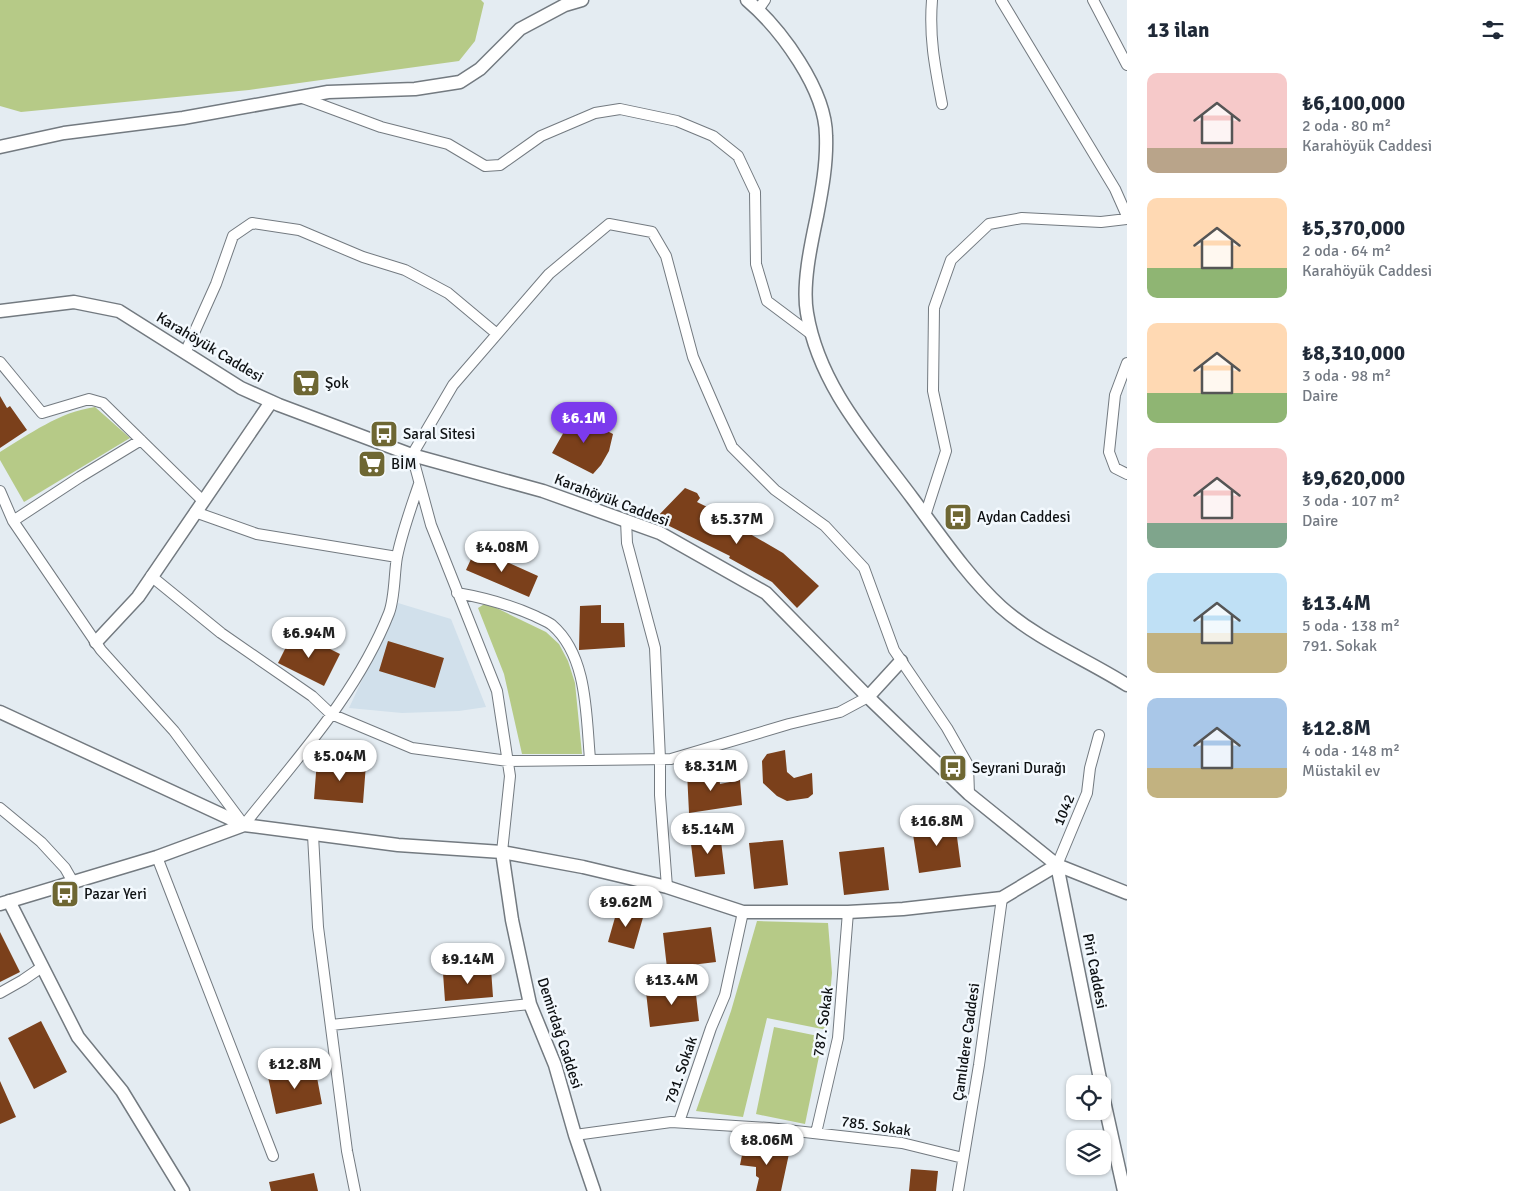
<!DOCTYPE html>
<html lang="tr">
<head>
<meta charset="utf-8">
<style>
	body { margin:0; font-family:Signika,sans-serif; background:#f6f6f7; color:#1f2937; height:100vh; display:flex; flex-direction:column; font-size:19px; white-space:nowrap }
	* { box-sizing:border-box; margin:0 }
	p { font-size:16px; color:#747a83 }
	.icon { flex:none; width:28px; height:28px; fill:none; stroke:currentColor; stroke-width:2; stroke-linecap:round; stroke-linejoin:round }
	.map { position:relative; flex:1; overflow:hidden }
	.sheet { display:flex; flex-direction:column; background:#fff; width:400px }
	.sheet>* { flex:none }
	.buttons { position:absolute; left:1066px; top:1075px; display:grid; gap:10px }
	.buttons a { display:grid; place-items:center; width:45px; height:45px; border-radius:10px; background:#fff; box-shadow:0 1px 4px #0004; font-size:25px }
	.price { position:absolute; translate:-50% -42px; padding:0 11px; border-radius:18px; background:#fff; color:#222; font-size:16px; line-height:32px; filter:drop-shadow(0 1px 2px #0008) }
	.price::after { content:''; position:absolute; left:50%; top:30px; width:15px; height:11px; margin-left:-8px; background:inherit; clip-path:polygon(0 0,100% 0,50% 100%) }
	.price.selected { background:#7c3aed; color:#fff }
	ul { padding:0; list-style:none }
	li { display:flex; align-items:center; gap:15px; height:125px; padding:0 20px }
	li span { display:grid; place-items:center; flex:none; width:140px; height:100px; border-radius:10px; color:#555 }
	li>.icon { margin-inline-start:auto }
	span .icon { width:60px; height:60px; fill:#fffc; stroke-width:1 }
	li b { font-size:21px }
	h2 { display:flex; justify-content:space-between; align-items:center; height:60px; padding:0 20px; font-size:21px }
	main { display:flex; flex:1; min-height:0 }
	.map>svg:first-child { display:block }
	.built { fill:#d1e0eb }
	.green { fill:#b6ca87 }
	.building { fill:#7b401b }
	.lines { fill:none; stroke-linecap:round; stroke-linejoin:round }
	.minor-casing { stroke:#737a80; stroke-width:12 }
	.tertiary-casing { stroke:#737a80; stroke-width:15 }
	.minor { stroke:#fff; stroke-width:10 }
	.tertiary { stroke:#fff; stroke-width:12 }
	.labels { text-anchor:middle; stroke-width:5; stroke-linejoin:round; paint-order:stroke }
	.street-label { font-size:15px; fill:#0e1113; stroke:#f3f9fe }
	.poi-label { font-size:15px; fill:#0e1113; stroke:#f3f9fe; text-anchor:start }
</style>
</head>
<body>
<main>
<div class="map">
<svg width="1127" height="1191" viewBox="0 0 1127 1191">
	<rect width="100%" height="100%" fill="#e4ecf2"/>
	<path class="built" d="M 398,603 L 451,619 L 486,707 L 459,711 L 402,713 L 349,708 Z"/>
	<path class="green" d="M 0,0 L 481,0 L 484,3 L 475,41 L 459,61 L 249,90 L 21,112 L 0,106 Z
		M 95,407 L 130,438 L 24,502 L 0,460 L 0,452 C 30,434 59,412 95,407 Z
		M 486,603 L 546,632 L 559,644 L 568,661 L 575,683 L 582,754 L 522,754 L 504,674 L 478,608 Z
		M 757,921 L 828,923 L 832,973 L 827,1030 L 767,1018 L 743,1117 L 696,1111 L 731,1011 Z
		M 774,1027 L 823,1037 L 805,1124 L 756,1114 Z"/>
	<path class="building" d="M 0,396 L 7,408 L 10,406 L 27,430 L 0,448 Z
		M 574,414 L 613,434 L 609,451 L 601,465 L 593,474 L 552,453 Z
		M 685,488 L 697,493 L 700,498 L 697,502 L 740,523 L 738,527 L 783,553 L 819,586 L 797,608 L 772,582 L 729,558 L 730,556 L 655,519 Z
		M 476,548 L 538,576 L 529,597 L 466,570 Z
		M 601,605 L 601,623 L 624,623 L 625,647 L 579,650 L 580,606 Z
		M 294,631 L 340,654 L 324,686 L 278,663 Z
		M 388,641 L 444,658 L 435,688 L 379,671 Z
		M 785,750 L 787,772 L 794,778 L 812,773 L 813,794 L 808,798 L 787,801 L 777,796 L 763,783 L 762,761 L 767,754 Z
		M 317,760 L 366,764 L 363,803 L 314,799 Z
		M 718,769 L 720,784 L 740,780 L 742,805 L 689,813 L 687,772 Z
		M 955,822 L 961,867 L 919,873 L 912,828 Z
		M 720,833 L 725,874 L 695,877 L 690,836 Z
		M 783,840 L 788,885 L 754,889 L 749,843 Z
		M 884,847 L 889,890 L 844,895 L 839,852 Z
		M 618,907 L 644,914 L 634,949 L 608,942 Z
		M 711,927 L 716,962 L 667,968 L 663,933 Z
		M 0,932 L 20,972 L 0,982 Z
		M 491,969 L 493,997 L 445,1001 L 443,973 Z
		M 695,986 L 699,1021 L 650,1027 L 646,992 Z
		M 41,1021 L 67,1072 L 34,1089 L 8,1038 Z
		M 315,1067 L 322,1104 L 276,1114 L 268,1077 Z
		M 0,1081 L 16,1117 L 0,1124 Z
		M 744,1145 L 790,1149 L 781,1191 L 756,1191 L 759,1178 L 756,1176 L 756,1167 L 740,1165 Z
		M 911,1169 L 938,1171 L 936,1191 L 909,1191 Z
		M 314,1173 L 318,1191 L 271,1191 L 269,1182 Z"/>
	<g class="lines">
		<defs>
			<path id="minor" d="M 932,0 C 929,38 935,67 942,104
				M 1001,0 L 1115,189 L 1127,216
				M 1093,0 L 1127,65
				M 758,10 L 765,0
				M 300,97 L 381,127 L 448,144 L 485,166 L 500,165 L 541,136 L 595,113 L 620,109 L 677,121 L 713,136 L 738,156 L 755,192 L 756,264 L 767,301 L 811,334
				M 185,353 L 216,284 L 233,236 L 252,223 L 299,230 L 363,257 L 405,270 L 448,293 L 497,334
				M 0,362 L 42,413 L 89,399 L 103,403 L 203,501
				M 1127,363 L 1115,395 L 1109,452 L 1115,468 L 1127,474
				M 0,491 L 13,521 L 101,650 L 174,731 L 244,825 C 297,758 357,694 389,613 C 395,597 394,574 397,557 C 402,532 411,508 419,484
				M 195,512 L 257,534 L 397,557
				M 925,516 L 946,451 L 933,391 L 934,308 L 951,260 L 989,224 L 1022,218 L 1101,222 L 1127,219
				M 626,520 L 627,543 L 655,648 L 660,759 L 660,795 L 667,887
				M 13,521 L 80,477 L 141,440
				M 151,576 L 221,633 L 312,696 L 331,714 L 412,748 L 508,761 L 671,759 L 789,724 L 840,712 L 868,697
				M 457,593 C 486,598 508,604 535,616 C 540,619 547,621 552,625 C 588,656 586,716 590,759
				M 0,808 L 41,842 L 65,868 L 73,882
				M 313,835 L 318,927 L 347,1151 L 355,1191
				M 502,852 L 510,776 L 497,691 L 431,525 L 412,455 L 453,385 L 549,274 L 609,224 L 652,232 L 666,256 L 693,357 L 732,447 L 775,490 L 825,526 L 864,568 L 894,650 L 947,728 L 968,765 L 969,794
				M 157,857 L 273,1156
				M 1057,865 L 1087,793 L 1090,768 L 1099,735
				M 0,993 L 23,980 L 42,967
				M 331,1025 L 530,1004
				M 679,1122 L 711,1028 L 725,995 L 743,912
				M 816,1133 L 838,1038 L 848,912
				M 575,1135 L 671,1122 L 769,1128 L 902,1143 L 963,1158
				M 958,1191 L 979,1065 L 1002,898"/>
			<path id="tertiary" d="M 747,0 C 781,29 826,90 826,136 C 827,163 822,190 817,216 C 811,244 802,285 807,313 C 819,386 870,441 913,499 C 939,534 969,578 1001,607 C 1038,640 1086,659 1127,685
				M 0,147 L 64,133 L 183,118 L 328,92 L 415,89 L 460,82 L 480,69 L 520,29 L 565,5 L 582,0
				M 0,311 L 74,302 L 119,311 L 241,388 L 279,405 L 412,455 L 543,491 L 660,533 L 766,593 L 868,697 L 969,794 L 1057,865 L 1127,893
				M 96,642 L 138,597 L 271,402
				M 868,697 L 901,661
				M 0,712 L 244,825 L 398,845 L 502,852 L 583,867 L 667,887 L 743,912 L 848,912 L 903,909 L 1002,898 L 1057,865 L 1101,1084
				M 502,852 L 512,920 L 530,1004 L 555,1065 L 575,1135 L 594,1191
				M 9,901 L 78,1037 L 122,1091 L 183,1191
				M 0,904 L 157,857 L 244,825
				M 1102,1092 L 1124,1191"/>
		</defs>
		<use href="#minor" class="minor-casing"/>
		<use href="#tertiary" class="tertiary-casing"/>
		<use href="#minor" class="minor"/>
		<use href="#tertiary" class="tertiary"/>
	</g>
	<defs>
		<symbol id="supermarket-square" viewBox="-11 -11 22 22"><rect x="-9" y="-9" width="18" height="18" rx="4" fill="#6e6733" stroke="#f3f9fe"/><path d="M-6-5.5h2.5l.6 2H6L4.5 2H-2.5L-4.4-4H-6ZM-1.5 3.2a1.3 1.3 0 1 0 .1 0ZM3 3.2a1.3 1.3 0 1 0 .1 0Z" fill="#fff"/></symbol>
		<symbol id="bus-square" viewBox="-11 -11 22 22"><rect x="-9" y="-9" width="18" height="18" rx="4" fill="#6e6733" stroke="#f3f9fe"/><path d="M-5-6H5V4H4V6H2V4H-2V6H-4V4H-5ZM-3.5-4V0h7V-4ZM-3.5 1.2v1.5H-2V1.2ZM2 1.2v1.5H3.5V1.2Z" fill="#fff"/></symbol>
	</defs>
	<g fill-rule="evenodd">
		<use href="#supermarket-square" x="290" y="367" width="32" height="32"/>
		<use href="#bus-square" x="368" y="418" width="32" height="32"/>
		<use href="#supermarket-square" x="356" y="448" width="32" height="32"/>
		<use href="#bus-square" x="942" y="501" width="32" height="32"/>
		<use href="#bus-square" x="937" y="752" width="32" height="32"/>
		<use href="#bus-square" x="49" y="878" width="32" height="32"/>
	</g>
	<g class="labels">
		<g class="street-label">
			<text transform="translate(210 347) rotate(31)" y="5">Karahöyük Caddesi</text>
			<text transform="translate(612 500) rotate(21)" y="5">Karahöyük Caddesi</text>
			<text transform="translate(1064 810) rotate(-67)" y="5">1042</text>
			<text transform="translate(1095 971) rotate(79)" y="5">Piri Caddesi</text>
			<text transform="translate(823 1022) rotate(-82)" y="5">787. Sokak</text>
			<text transform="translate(560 1033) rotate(72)" y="5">Demirdağ Caddesi</text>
			<text transform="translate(966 1042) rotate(-82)" y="5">Çamlıdere Caddesi</text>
			<text transform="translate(681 1070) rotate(-71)" y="5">791. Sokak</text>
			<text transform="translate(876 1126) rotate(8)" y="5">785. Sokak</text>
		</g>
		<g class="poi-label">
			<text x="325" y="388">Şok</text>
			<text x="403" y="439">Saral Sitesi</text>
			<text x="391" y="469">BİM</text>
			<text x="977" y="522">Aydan Caddesi</text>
			<text x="972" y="773">Seyrani Durağı</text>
			<text x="84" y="899">Pazar Yeri</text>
		</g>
	</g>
</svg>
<div class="buttons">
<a><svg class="icon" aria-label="locate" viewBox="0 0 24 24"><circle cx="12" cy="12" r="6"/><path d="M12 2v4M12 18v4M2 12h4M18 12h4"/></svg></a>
<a><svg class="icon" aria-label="layers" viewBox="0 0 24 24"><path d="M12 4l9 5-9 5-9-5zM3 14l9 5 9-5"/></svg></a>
</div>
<b class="price selected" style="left:584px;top:444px">₺6.1M</b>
<b class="price" style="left:737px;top:545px">₺5.37M</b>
<b class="price" style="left:502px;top:573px">₺4.08M</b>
<b class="price" style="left:309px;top:659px">₺6.94M</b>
<b class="price" style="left:340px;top:782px">₺5.04M</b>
<b class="price" style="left:711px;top:792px">₺8.31M</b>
<b class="price" style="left:937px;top:847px">₺16.8M</b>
<b class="price" style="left:708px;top:855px">₺5.14M</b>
<b class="price" style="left:626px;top:928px">₺9.62M</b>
<b class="price" style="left:468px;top:985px">₺9.14M</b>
<b class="price" style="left:672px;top:1006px">₺13.4M</b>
<b class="price" style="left:295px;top:1090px">₺12.8M</b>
<b class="price" style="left:767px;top:1166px">₺8.06M</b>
</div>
<section class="sheet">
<h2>13 ilan<svg class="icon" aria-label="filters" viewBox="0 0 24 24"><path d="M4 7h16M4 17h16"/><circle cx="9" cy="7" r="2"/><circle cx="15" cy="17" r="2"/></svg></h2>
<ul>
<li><span style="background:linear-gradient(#f6c9c9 75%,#b9a48a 0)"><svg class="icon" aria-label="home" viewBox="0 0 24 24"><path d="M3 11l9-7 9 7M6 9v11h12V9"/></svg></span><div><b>₺6,100,000</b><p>2 oda · 80 m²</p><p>Karahöyük Caddesi</p></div></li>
<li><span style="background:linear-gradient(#ffd9b3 70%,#8fb573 0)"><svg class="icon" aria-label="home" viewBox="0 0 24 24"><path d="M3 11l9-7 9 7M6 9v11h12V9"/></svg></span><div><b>₺5,370,000</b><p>2 oda · 64 m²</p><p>Karahöyük Caddesi</p></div></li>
<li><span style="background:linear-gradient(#ffd9b3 70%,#8fb573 0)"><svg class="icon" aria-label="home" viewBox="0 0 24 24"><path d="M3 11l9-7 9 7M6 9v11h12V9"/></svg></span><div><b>₺8,310,000</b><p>3 oda · 98 m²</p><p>Daire</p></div></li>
<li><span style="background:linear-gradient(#f6c9c9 75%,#7fa58c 0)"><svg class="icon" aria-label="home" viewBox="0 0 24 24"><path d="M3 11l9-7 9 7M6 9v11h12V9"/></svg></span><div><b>₺9,620,000</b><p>3 oda · 107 m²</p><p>Daire</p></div></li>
<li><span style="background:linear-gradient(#bfe0f5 60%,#c2b280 0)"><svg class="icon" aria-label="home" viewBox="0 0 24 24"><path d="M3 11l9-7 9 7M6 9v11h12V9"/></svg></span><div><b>₺13.4M</b><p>5 oda · 138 m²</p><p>791. Sokak</p></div></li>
<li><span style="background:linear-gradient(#a9c7e8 70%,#c2b280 0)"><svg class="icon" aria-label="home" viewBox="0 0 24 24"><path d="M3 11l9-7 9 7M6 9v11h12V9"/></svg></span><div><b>₺12.8M</b><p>4 oda · 148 m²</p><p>Müstakil ev</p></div></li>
</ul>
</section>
</main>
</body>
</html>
